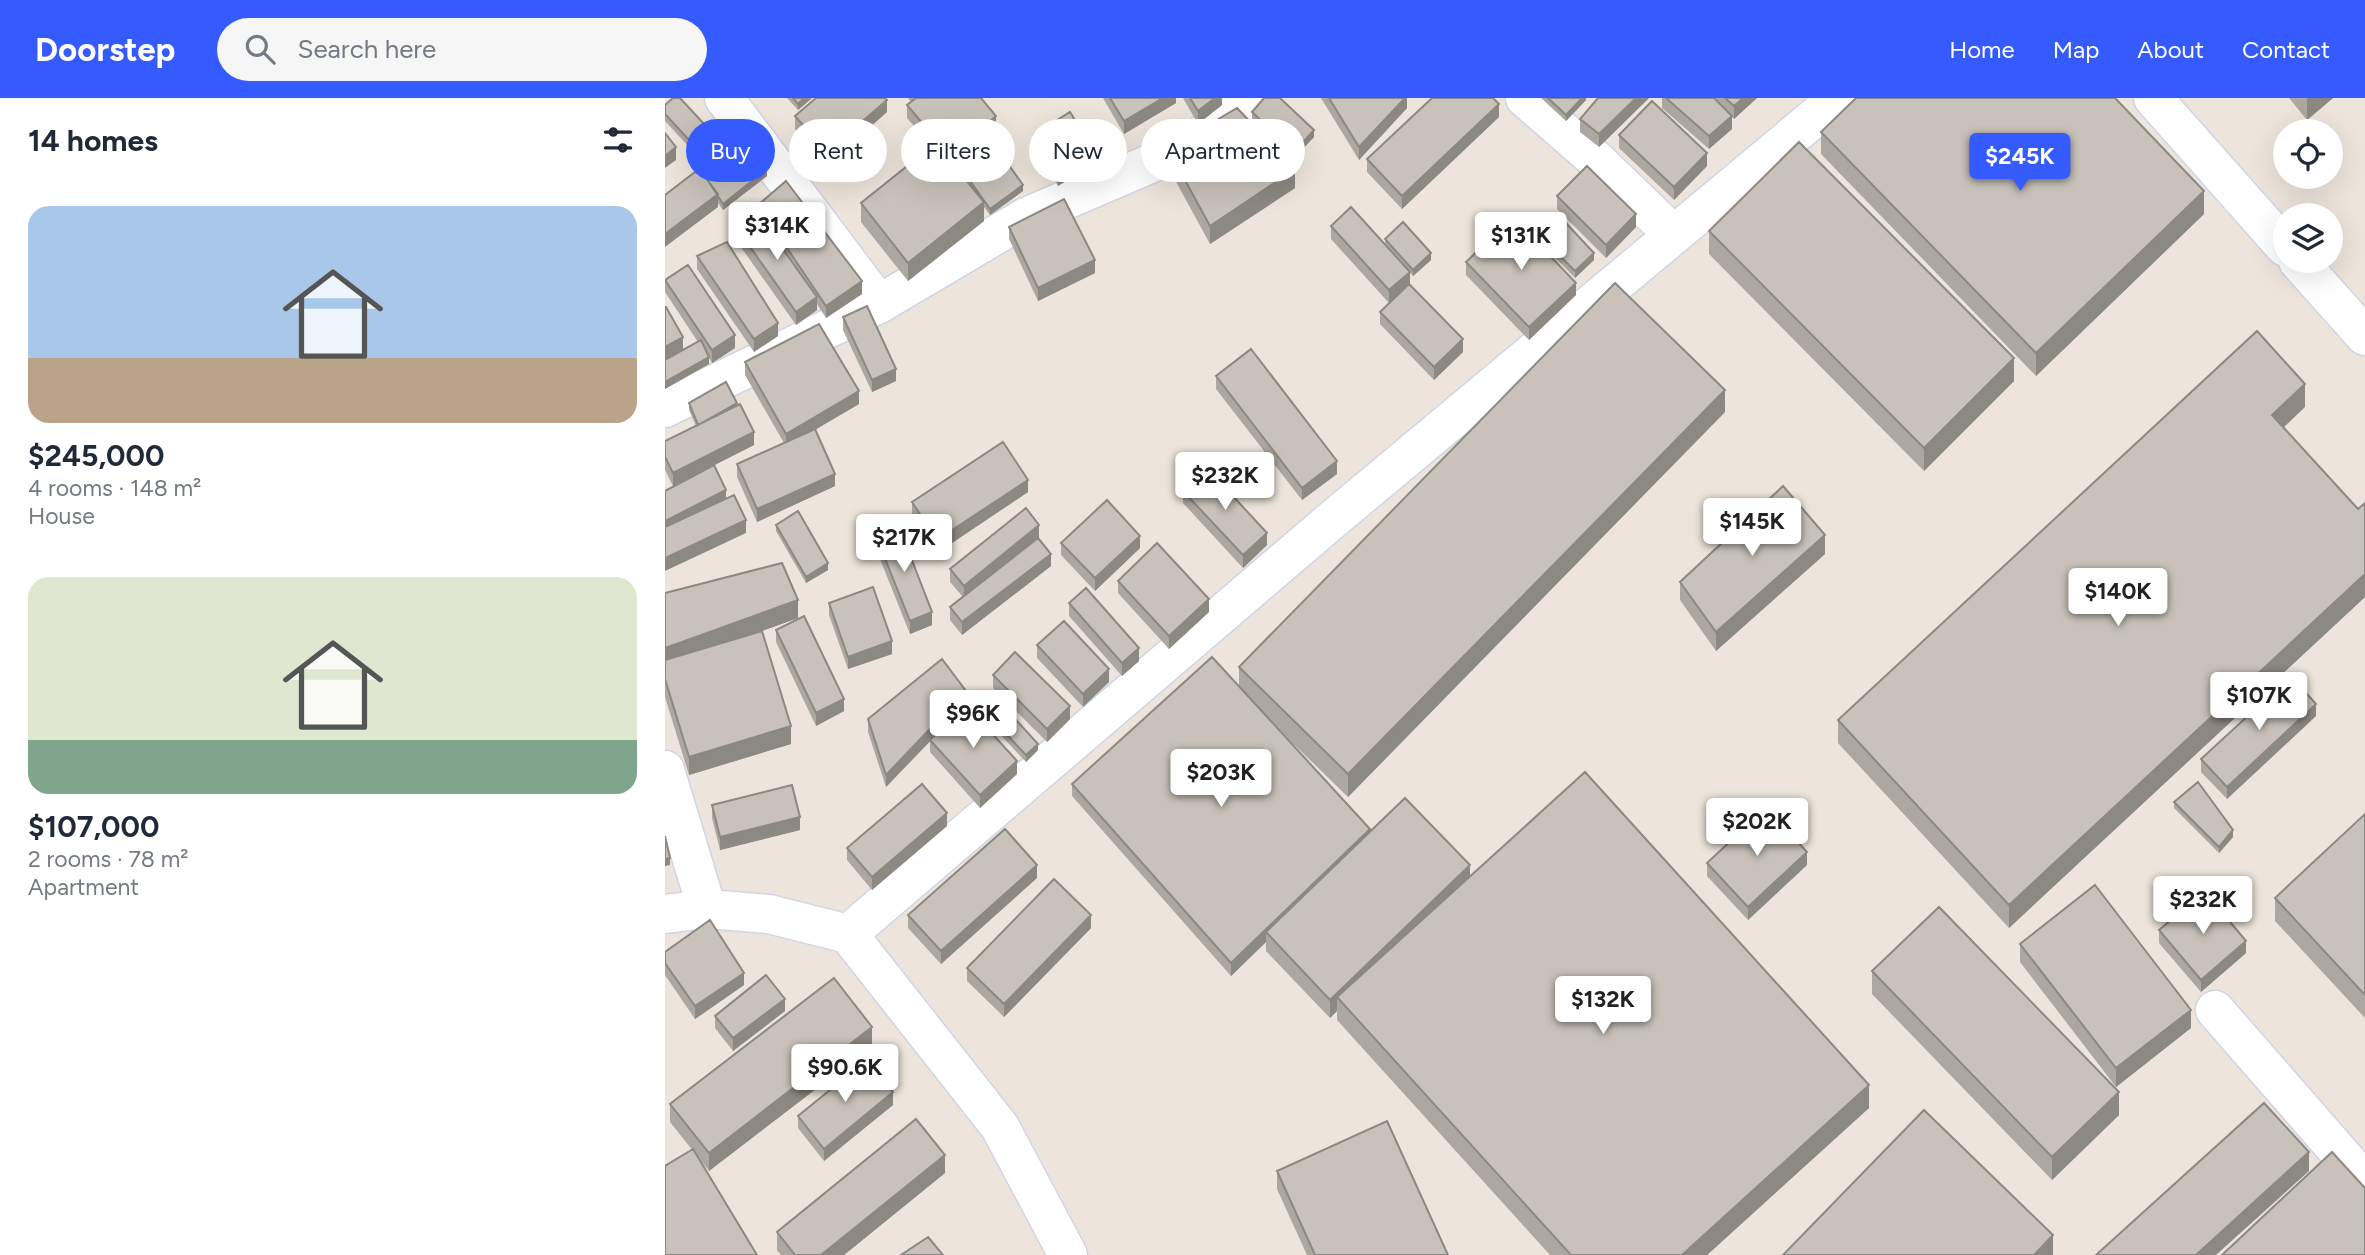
<!DOCTYPE html>
<html lang="en">
<head>
<meta charset="utf-8">
<style>
	body { margin:0; font-family:Figtree,sans-serif; background:#f6f6f7; color:#1f2937; height:100vh; display:flex; flex-direction:column; font-size:26px; white-space:nowrap }
	* { box-sizing:border-box; margin:0 }
	p { font-size:23px; color:#747a83 }
	.icon { flex:none; width:38px; height:38px; fill:none; stroke:currentColor; stroke-width:2; stroke-linecap:round; stroke-linejoin:round }
	.map { position:relative; flex:1; overflow:hidden }
	.side { display:flex; flex-direction:column; background:#fff; width:665px }
	.side>* { flex:none }
	.top-card { position:absolute; left:21px; top:21px; width:665px; height:63px; display:flex; gap:14px }
	.buttons { position:absolute; left:1608px; top:21px; display:grid; gap:14px }
	.buttons a { display:grid; place-items:center; width:70px; height:70px; border-radius:50%; background:#fff; box-shadow:0 7px 28px #0002; font-size:35px }
	.price { position:absolute; translate:-50% -60px; padding:0 16px; border-radius:7px; background:#fff; color:#222; font-size:23px; line-height:46px; filter:drop-shadow(0 2px 4px #0008) }
	.price::after { content:''; position:absolute; left:50%; top:42px; width:21px; height:16px; margin-left:-10px; background:inherit; clip-path:polygon(0 0,100% 0,50% 100%) }
	.price.selected { background:#355bff; color:#fff }
	ul { padding:0; list-style:none }
	li { display:grid; align-content:center; gap:14px; height:371px; padding:0 28px }
	li span { display:grid; place-items:center; height:217px; border-radius:21px; color:#555 }
	li>.icon { margin-inline-start:auto }
	span .icon { width:126px; height:126px; fill:#fffc; stroke-width:1 }
	li b { font-size:30px }
	h2 { display:flex; justify-content:space-between; align-items:center; height:84px; padding:0 28px; font-size:30px }
	.chip { padding:0 24px; border-radius:32px; background:#fff; box-shadow:0 7px 28px #0002; font-size:24px; line-height:63px }
	.chip.selected { background:#355bff; color:#fff }
	header { display:flex; align-items:center; gap:42px; box-sizing:border-box; height:98px; padding:0 35px; background:#355bff; color:#fff }
	header strong { font-size:33px }
	nav { display:flex; gap:38px; margin-inline-start:auto; font-size:24px }
	.search { width:490px; height:63px; background:#f6f6f7; display:flex; align-items:center; gap:18px; box-sizing:border-box; padding:0 24px; border-radius:38px; color:#747a83; font-size:26px }
	main { display:flex; flex:1; min-height:0 }
	.map>svg:first-child { display:block }
	.lines { fill:none; stroke-linecap:round; stroke-linejoin:round }
	.minor-casing { stroke:#d0d4e4; stroke-width:41 }
	.minor { stroke:#fff; stroke-width:38 }
	.wall { fill:#aca7a0 }
	.shaded-wall { fill:#8c8882 }
	.building { fill:#c8c2ba; stroke:#8c8882; stroke-width:2 }
</style>
</head>
<body>
<header>
<strong>Doorstep</strong>
<div class="search"><svg class="icon" aria-label="search" viewBox="0 0 24 24"><circle cx="10" cy="10" r="6"/><path d="M15 15l6 6"/></svg>Search here</div>
<nav><a>Home</a><a>Map</a><a>About</a><a>Contact</a></nav>
</header>
<main>
<section class="side">
<h2>14 homes<svg class="icon" aria-label="filters" viewBox="0 0 24 24"><path d="M4 7h16M4 17h16"/><circle cx="9" cy="7" r="2"/><circle cx="15" cy="17" r="2"/></svg></h2>
<ul>
<li><span style="background:linear-gradient(#a9c7e8 70%,#b9a48a 0)"><svg class="icon" aria-label="home" viewBox="0 0 24 24"><path d="M3 11l9-7 9 7M6 9v11h12V9"/></svg></span><div><b>$245,000</b><p>4 rooms · 148 m²</p><p>House</p></div></li>
<li><span style="background:linear-gradient(#dfe7d0 75%,#7fa58c 0)"><svg class="icon" aria-label="home" viewBox="0 0 24 24"><path d="M3 11l9-7 9 7M6 9v11h12V9"/></svg></span><div><b>$107,000</b><p>2 rooms · 78 m²</p><p>Apartment</p></div></li>
</ul>
</section>
<div class="map">
<svg width="1700" height="1157" viewBox="0 0 1700 1157">
	<rect width="100%" height="100%" fill="#ede5db"/>
	<g class="lines">
		<defs>
			<path id="minor" d="M 59,0 L 214,206
				M 860,0 L 929,60 L 1009,137
				M 1488,0 L 1620,149
				M 1633,163 L 1700,238
				M 0,310 L 214,206 L 361,119 L 508,56 L 593,0
				M 0,672 L 42,811
				M 0,816 L 42,811 L 104,816 L 183,836 L 335,1029 L 403,1157
				M 183,836 L 667,422 L 1173,0
				M 1550,912 L 1700,1084"/>
		</defs>
		<use href="#minor" class="minor-casing"/>
		<use href="#minor" class="minor"/>
	</g>
	<path class="wall" d="M 122,0 L 147,0 L 133,12 Z
		M 243,0 L 316,0 L 331,30 L 288,66 L 303,85 L 303,80 L 358,93 L 325,117 L 319,109 L 319,123 L 243,183 L 196,124 L 196,105 L 267,49 L 242,20 L 242,7 L 246,4 Z
		M 438,0 L 511,0 L 511,5 L 459,36 Z
		M 518,0 L 557,0 L 557,7 L 533,26 Z
		M 656,0 L 742,0 L 742,10 L 694,62 Z
		M 876,0 L 921,0 L 921,2 L 901,23 Z
		M 933,0 L 984,0 L 934,49 L 915,34 L 915,21 Z
		M 997,0 L 1092,0 L 1069,21 L 1067,19 L 1067,31 L 1044,51 L 997,10 Z
		M 1624,0 L 1668,0 L 1642,22 Z
		M 0,7 L 53,48 L 37,63 L 0,23 Z
		M 222,14 L 162,67 L 130,31 L 130,18 Z
		M 587,14 L 649,39 L 629,60 L 587,20 Z
		M 834,19 L 737,111 L 702,74 L 702,61 Z
		M 1156,34 L 1539,116 L 1371,278 L 1156,56 Z
		M 370,36 L 429,66 L 393,88 L 370,49 Z
		M 954,37 L 1042,68 L 1009,102 L 954,50 Z
		M 503,51 L 630,90 L 545,146 L 503,69 Z
		M 102,78 L 58,112 L 53,105 L 53,109 L 42,81 Z
		M 892,98 L 971,129 L 941,160 L 892,111 Z
		M 93,107 L 197,196 L 161,220 L 152,206 L 152,212 L 131,227 L 71,142 L 71,129 L 93,116 Z
		M 666,128 L 720,146 L 720,141 L 766,162 L 748,178 L 745,175 L 745,186 L 798,254 L 769,282 L 715,226 L 715,214 L 734,196 L 724,205 L 666,141 Z
		M 344,129 L 430,175 L 373,203 L 344,141 Z
		M 1044,133 L 1349,283 L 1259,373 L 1044,156 Z
		M 879,142 L 929,162 L 910,180 L 879,148 Z
		M 32,158 L 113,238 L 89,254 L 32,171 Z
		M 801,164 L 911,197 L 864,242 L 801,177 Z
		M 0,182 L 70,250 L 47,265 L 44,260 L 44,266 L 0,291 L 0,209 L 18,251 L 33,244 L 0,194 Z
		M 178,219 L 231,283 L 207,294 L 178,232 Z
		M 80,264 L 194,306 L 150,331 L 170,388 L 92,424 L 72,379 L 72,366 L 119,345 L 80,277 Z
		M 551,278 L 672,376 L 637,402 L 551,291 Z
		M 24,305 L 72,307 L 89,347 L 8,388 L 0,372 L 0,343 L 31,328 L 24,312 Z
		M 1640,309 L 1618,330 L 1693,411 L 1700,405 L 1700,499 L 1344,830 L 1173,645 L 1173,622 Z
		M 1060,314 L 683,699 L 609,627 L 705,734 L 805,778 L 1204,1010 L 1042,1157 L 885,1157 L 672,922 L 672,913 L 665,920 L 601,853 L 601,844 L 566,878 L 407,698 L 407,686 L 574,588 L 574,569 Z
		M 518,393 L 602,447 L 578,470 L 518,405 Z
		M 363,394 L 272,455 L 247,417 L 247,404 Z
		M 111,427 L 163,472 L 141,485 L 111,433 Z
		M 211,438 L 267,527 L 245,536 L 211,451 Z
		M 374,440 L 386,468 L 297,537 L 285,522 L 285,509 L 298,499 L 285,484 L 285,471 Z
		M 396,445 L 475,450 L 430,493 L 396,457 Z
		M 1160,456 L 1051,553 L 1015,502 L 1015,484 Z
		M 453,483 L 544,514 L 504,551 L 453,495 Z
		M 0,495 L 133,520 L 97,533 L 126,646 L 24,677 L 0,599 Z
		M 164,505 L 227,556 L 183,571 L 164,517 Z
		M 404,505 L 474,563 L 457,578 L 404,518 Z
		M 111,532 L 179,613 L 151,628 L 111,544 Z
		M 372,547 L 444,584 L 418,609 L 372,560 Z
		M 328,577 L 405,621 L 382,644 L 328,590 Z
		M 301,606 L 274,634 L 352,676 L 315,710 L 265,654 L 265,643 L 221,689 L 203,634 L 203,621 Z
		M 1651,618 L 1562,701 L 1536,674 L 1536,661 Z
		M 329,623 L 373,652 L 361,664 L 329,630 Z
		M 1509,704 L 1568,739 L 1554,755 L 1509,710 Z
		M 47,707 L 135,732 L 55,752 L 47,720 Z
		M 1700,716 L 1700,920 L 1610,823 L 1610,800 Z
		M 282,728 L 207,792 L 182,762 L 182,750 Z
		M 1042,765 L 1142,767 L 1083,822 L 1042,778 Z
		M 372,780 L 276,866 L 243,830 L 243,817 Z
		M 426,830 L 339,919 L 302,883 L 302,870 Z
		M 1494,832 L 1581,855 L 1536,894 L 1494,845 Z
		M 1355,846 L 1526,930 L 1451,989 L 1355,864 Z
		M 0,854 L 79,887 L 30,921 L 0,877 Z
		M 1207,873 L 1454,1017 L 1387,1082 L 1207,896 Z
		M 120,913 L 68,953 L 50,930 L 50,918 Z
		M 207,948 L 44,1073 L 5,1024 L 5,1006 Z
		M 228,1007 L 159,1063 L 133,1030 L 133,1018 Z
		M 612,1073 L 783,1157 L 642,1157 L 612,1091 Z
		M 280,1075 L 179,1157 L 116,1157 L 112,1152 L 112,1134 Z"/>
	<path class="shaded-wall" d="M 139,0 L 147,0 L 133,12 L 133,6 Z
		M 498,0 L 511,0 L 511,5 L 459,36 L 459,23 Z
		M 550,0 L 557,0 L 557,7 L 533,26 L 533,13 Z
		M 740,0 L 742,0 L 742,10 L 694,62 L 694,49 Z
		M 917,0 L 921,0 L 921,2 L 901,23 L 901,17 Z
		M 971,0 L 984,0 L 934,49 L 934,36 Z
		M 1078,0 L 1092,0 L 1069,21 L 1069,8 Z
		M 1642,0 L 1668,0 L 1642,22 Z
		M 222,2 L 222,14 L 162,67 L 162,54 Z
		M 834,6 L 834,19 L 737,111 L 737,98 Z
		M 331,18 L 331,30 L 284,69 L 284,57 Z
		M 1067,18 L 1067,31 L 1044,51 L 1044,38 Z
		M 649,32 L 649,39 L 629,60 L 629,54 Z
		M 53,41 L 53,48 L 37,63 L 37,56 Z
		M 11,49 L 11,62 L 0,70 L 0,58 Z
		M 429,53 L 429,66 L 393,88 L 393,75 Z
		M 1042,55 L 1042,68 L 1009,102 L 1009,89 Z
		M 102,71 L 102,78 L 58,112 L 58,106 Z
		M 630,71 L 630,90 L 545,146 L 545,128 Z
		M 358,87 L 358,93 L 325,117 L 325,111 Z
		M 1539,93 L 1539,116 L 1371,278 L 1371,255 Z
		M 53,96 L 53,109 L 0,149 L 0,136 Z
		M 319,104 L 319,123 L 243,183 L 243,165 Z
		M 971,116 L 971,129 L 941,160 L 941,147 Z
		M 766,155 L 766,162 L 748,178 L 748,172 Z
		M 929,155 L 929,162 L 910,180 L 910,173 Z
		M 430,162 L 430,175 L 373,203 L 373,190 Z
		M 745,174 L 745,186 L 724,205 L 724,192 Z
		M 197,183 L 197,196 L 161,220 L 161,208 Z
		M 911,185 L 911,197 L 864,242 L 864,229 Z
		M 152,199 L 152,212 L 131,227 L 131,214 Z
		M 113,225 L 113,238 L 89,254 L 89,241 Z
		M 70,237 L 70,250 L 47,265 L 47,252 Z
		M 18,239 L 18,251 L 0,262 L 0,249 Z
		M 798,241 L 798,254 L 769,282 L 769,269 Z
		M 44,259 L 44,266 L 0,291 L 0,284 Z
		M 1349,260 L 1349,283 L 1259,373 L 1259,350 Z
		M 231,271 L 231,283 L 207,294 L 207,282 Z
		M 1640,286 L 1640,309 L 1607,340 L 1607,317 Z
		M 1060,292 L 1060,314 L 683,699 L 683,676 Z
		M 194,293 L 194,306 L 121,349 L 121,336 Z
		M 89,334 L 89,347 L 8,388 L 8,375 Z
		M 672,363 L 672,376 L 637,402 L 637,390 Z
		M 170,376 L 170,388 L 92,424 L 92,411 Z
		M 363,382 L 363,394 L 272,455 L 272,442 Z
		M 61,392 L 61,405 L 0,436 L 0,423 Z
		M 81,422 L 81,435 L 0,473 L 0,460 Z
		M 374,427 L 374,440 L 299,501 L 299,488 Z
		M 602,435 L 602,447 L 578,470 L 578,457 Z
		M 1160,437 L 1160,456 L 1051,553 L 1051,534 Z
		M 475,438 L 475,450 L 430,493 L 430,480 Z
		M 386,456 L 386,468 L 297,537 L 297,524 Z
		M 163,465 L 163,472 L 141,485 L 141,479 Z
		M 1700,476 L 1700,499 L 1344,830 L 1344,807 Z
		M 544,501 L 544,514 L 504,551 L 504,538 Z
		M 133,502 L 133,520 L 0,568 L 0,550 Z
		M 267,514 L 267,527 L 245,536 L 245,523 Z
		M 227,543 L 227,556 L 183,571 L 183,559 Z
		M 474,550 L 474,563 L 457,578 L 457,565 Z
		M 444,571 L 444,584 L 418,609 L 418,596 Z
		M 301,593 L 301,606 L 221,689 L 221,677 Z
		M 179,601 L 179,613 L 151,628 L 151,615 Z
		M 1651,606 L 1651,618 L 1562,701 L 1562,689 Z
		M 405,608 L 405,621 L 382,644 L 382,631 Z
		M 126,628 L 126,646 L 24,677 L 24,659 Z
		M 373,646 L 373,652 L 361,664 L 361,657 Z
		M 352,663 L 352,676 L 315,710 L 315,697 Z
		M 282,715 L 282,728 L 207,792 L 207,779 Z
		M 135,719 L 135,732 L 55,752 L 55,739 Z
		M 705,731 L 705,743 L 601,834 L 601,844 L 566,878 L 566,865 Z
		M 1568,732 L 1568,739 L 1554,755 L 1554,749 Z
		M 1142,754 L 1142,767 L 1083,822 L 1083,809 Z
		M 5,760 L 5,767 L 0,768 L 0,761 Z
		M 372,767 L 372,780 L 276,866 L 276,853 Z
		M 805,767 L 805,785 L 672,899 L 672,913 L 665,920 L 665,902 Z
		M 426,817 L 426,830 L 339,919 L 339,906 Z
		M 1581,843 L 1581,855 L 1536,894 L 1536,882 Z
		M 79,875 L 79,887 L 30,921 L 30,908 Z
		M 120,901 L 120,913 L 68,953 L 68,940 Z
		M 1526,912 L 1526,930 L 1451,989 L 1451,970 Z
		M 207,929 L 207,948 L 44,1073 L 44,1055 Z
		M 1204,987 L 1204,1010 L 1042,1157 L 1017,1157 Z
		M 228,994 L 228,1007 L 159,1063 L 159,1051 Z
		M 1454,994 L 1454,1017 L 1387,1082 L 1387,1059 Z
		M 1644,1054 L 1644,1073 L 1551,1157 L 1531,1157 Z
		M 280,1057 L 280,1075 L 179,1157 L 156,1157 Z
		M 1388,1137 L 1388,1157 L 1369,1157 Z"/>
	<path class="building" d="M 8,0 L 15,0 L 53,41 L 37,56 L 0,16 L 0,7 Z
		M 128,0 L 139,0 L 133,6 Z
		M 151,0 L 220,0 L 222,2 L 162,54 L 130,18 Z
		M 251,0 L 316,0 L 331,18 L 284,57 L 242,7 Z
		M 445,0 L 498,0 L 459,23 Z
		M 525,0 L 550,0 L 533,13 Z
		M 599,0 L 615,0 L 649,32 L 629,54 L 587,14 Z
		M 664,0 L 740,0 L 694,49 Z
		M 767,0 L 828,0 L 834,6 L 737,98 L 702,61 Z
		M 883,0 L 917,0 L 901,17 Z
		M 933,0 L 971,0 L 934,36 L 915,21 Z
		M 1001,0 L 1049,0 L 1067,18 L 1044,38 Z
		M 1060,0 L 1078,0 L 1069,8 Z
		M 1191,0 L 1450,0 L 1539,93 L 1371,255 L 1156,34 Z
		M 987,3 L 1042,55 L 1009,89 L 954,37 Z
		M 572,10 L 630,71 L 545,128 L 503,51 Z
		M 405,14 L 429,53 L 393,75 L 370,36 Z
		M 0,35 L 11,49 L 0,58 Z
		M 1134,44 L 1349,260 L 1259,350 L 1044,133 Z
		M 271,45 L 319,104 L 243,165 L 196,105 Z
		M 85,48 L 102,71 L 58,106 L 42,81 Z
		M 336,56 L 358,87 L 325,111 L 303,80 Z
		M 922,68 L 971,116 L 941,147 L 892,98 Z
		M 34,71 L 53,96 L 0,136 L 0,97 Z
		M 121,83 L 197,183 L 161,208 L 93,107 Z
		M 399,101 L 430,162 L 373,190 L 344,129 Z
		M 686,109 L 745,174 L 724,192 L 666,128 Z
		M 92,115 L 152,199 L 131,214 L 71,129 Z
		M 848,119 L 911,185 L 864,229 L 801,164 Z
		M 899,123 L 929,155 L 910,173 L 879,142 Z
		M 738,124 L 766,155 L 748,172 L 720,141 Z
		M 62,144 L 113,225 L 89,241 L 32,158 Z
		M 23,167 L 70,237 L 47,252 L 0,182 Z
		M 950,185 L 1060,292 L 683,676 L 574,569 Z
		M 744,186 L 798,241 L 769,269 L 715,214 Z
		M 202,208 L 231,271 L 207,282 L 178,219 Z
		M 0,209 L 1,209 L 18,239 L 0,249 Z
		M 154,226 L 194,293 L 121,336 L 80,264 Z
		M 1592,233 L 1640,286 L 1607,317 L 1693,411 L 1700,405 L 1700,476 L 1344,807 L 1173,622 Z
		M 36,242 L 44,259 L 0,284 L 0,262 Z
		M 586,251 L 672,363 L 637,390 L 551,278 Z
		M 61,284 L 72,305 L 33,327 L 24,305 Z
		M 75,306 L 89,334 L 8,375 L 0,359 L 0,343 Z
		M 150,331 L 170,376 L 92,411 L 72,366 Z
		M 338,344 L 363,382 L 272,442 L 247,404 Z
		M 49,367 L 61,392 L 0,423 L 0,393 Z
		M 542,370 L 602,435 L 578,457 L 518,393 Z
		M 1118,388 L 1160,437 L 1051,534 L 1015,484 Z
		M 69,397 L 81,422 L 0,460 L 0,429 Z
		M 442,402 L 475,438 L 430,480 L 396,445 Z
		M 361,410 L 374,427 L 299,488 L 285,471 Z
		M 133,413 L 163,465 L 141,479 L 111,427 Z
		M 234,429 L 267,514 L 245,523 L 211,438 Z
		M 373,440 L 386,456 L 297,524 L 285,509 Z
		M 492,445 L 544,501 L 504,538 L 453,483 Z
		M 117,465 L 133,502 L 0,550 L 0,495 Z
		M 208,489 L 227,543 L 183,559 L 164,505 Z
		M 421,490 L 474,550 L 457,565 L 404,505 Z
		M 139,518 L 179,601 L 151,615 L 111,532 Z
		M 399,523 L 444,571 L 418,596 L 372,547 Z
		M 97,533 L 126,628 L 24,659 L 0,581 L 0,562 Z
		M 350,554 L 405,608 L 382,631 L 328,577 Z
		M 547,559 L 705,731 L 566,865 L 407,686 Z
		M 277,561 L 301,593 L 221,677 L 203,621 Z
		M 1626,578 L 1651,606 L 1562,689 L 1536,661 Z
		M 302,608 L 352,663 L 315,697 L 265,642 Z
		M 342,612 L 373,646 L 361,657 L 329,623 Z
		M 920,674 L 1204,987 L 1017,1157 L 906,1157 L 672,899 Z
		M 1533,684 L 1568,732 L 1554,749 L 1509,704 Z
		M 257,686 L 282,715 L 207,779 L 182,750 Z
		M 127,687 L 135,719 L 55,739 L 47,707 Z
		M 740,700 L 805,767 L 665,902 L 601,834 Z
		M 1101,710 L 1142,754 L 1083,809 L 1042,765 Z
		M 1700,716 L 1700,897 L 1610,800 Z
		M 340,731 L 372,767 L 276,853 L 243,817 Z
		M 0,738 L 5,760 L 0,761 Z
		M 389,781 L 426,817 L 339,906 L 302,870 Z
		M 1430,787 L 1526,912 L 1451,970 L 1355,846 Z
		M 1540,794 L 1581,843 L 1536,882 L 1494,832 Z
		M 1274,809 L 1454,994 L 1387,1059 L 1207,873 Z
		M 45,822 L 79,875 L 30,908 L 0,865 L 0,854 Z
		M 101,877 L 120,901 L 68,940 L 50,918 Z
		M 169,880 L 207,929 L 44,1055 L 5,1006 Z
		M 202,962 L 228,994 L 159,1051 L 133,1018 Z
		M 1599,1005 L 1644,1054 L 1531,1157 L 1431,1157 Z
		M 1259,1012 L 1388,1137 L 1369,1157 L 1118,1157 Z
		M 251,1021 L 280,1057 L 156,1157 L 130,1157 L 112,1134 Z
		M 722,1023 L 783,1157 L 650,1157 L 612,1073 Z
		M 28,1051 L 92,1157 L 0,1157 L 0,1068 Z
		M 1667,1054 L 1700,1090 L 1700,1157 L 1557,1157 Z
		M 263,1139 L 278,1157 L 236,1157 Z"/>
</svg>
<div class="buttons">
<a><svg class="icon" aria-label="locate" viewBox="0 0 24 24"><circle cx="12" cy="12" r="6"/><path d="M12 2v4M12 18v4M2 12h4M18 12h4"/></svg></a>
<a><svg class="icon" aria-label="layers" viewBox="0 0 24 24"><path d="M12 4l9 5-9 5-9-5zM3 14l9 5 9-5"/></svg></a>
</div>
<b class="price selected" style="left:1355px;top:95px">$245K</b>
<b class="price" style="left:112px;top:164px">$314K</b>
<b class="price" style="left:856px;top:174px">$131K</b>
<b class="price" style="left:560px;top:414px">$232K</b>
<b class="price" style="left:1087px;top:460px">$145K</b>
<b class="price" style="left:239px;top:476px">$217K</b>
<b class="price" style="left:1453px;top:530px">$140K</b>
<b class="price" style="left:1594px;top:634px">$107K</b>
<b class="price" style="left:308px;top:652px">$96K</b>
<b class="price" style="left:556px;top:711px">$203K</b>
<b class="price" style="left:1092px;top:760px">$202K</b>
<b class="price" style="left:1538px;top:838px">$232K</b>
<b class="price" style="left:938px;top:938px">$132K</b>
<b class="price" style="left:180px;top:1006px">$90.6K</b>
<div class="top-card">
<a class="chip selected">Buy</a>
<a class="chip">Rent</a>
<a class="chip">Filters</a>
<a class="chip">New</a>
<a class="chip">Apartment</a>
</div>
</div>
</main>
</body>
</html>
